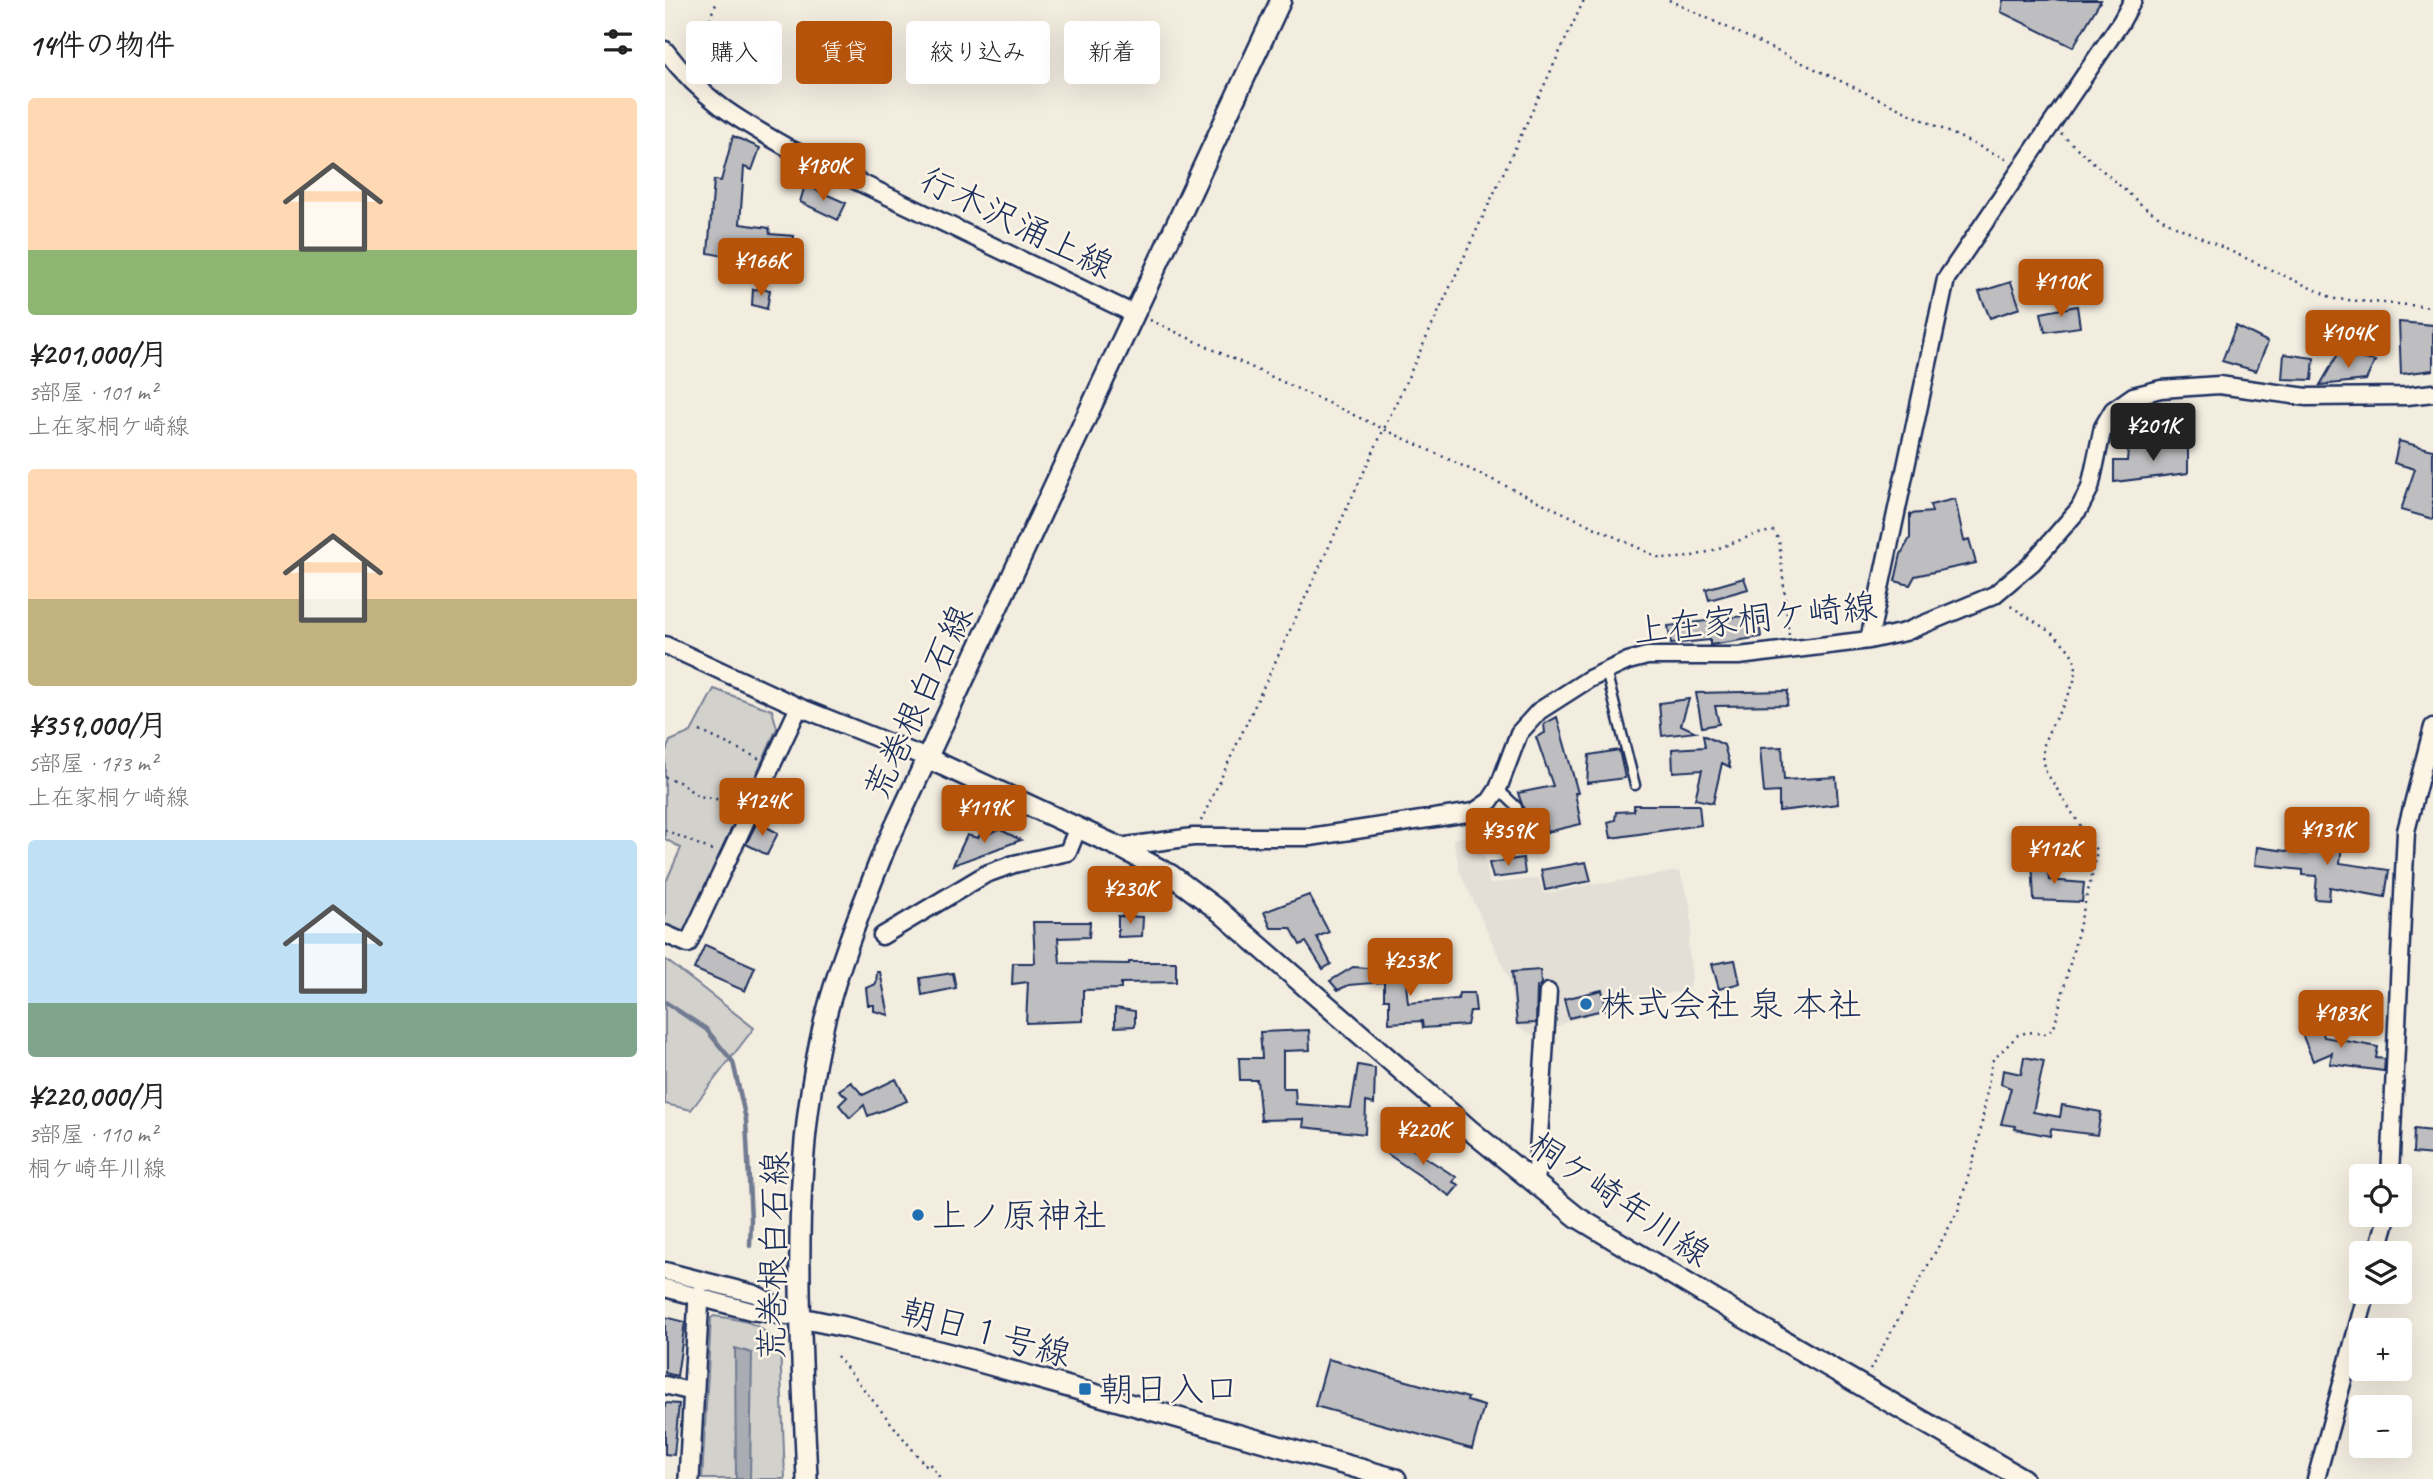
<!DOCTYPE html>
<html lang="ja">
<head>
<meta charset="utf-8">
<style>
	body { margin:0; font-family:Caveat,"Klee One",sans-serif; background:#f6f6f6; color:#222; height:100vh; display:flex; flex-direction:column; font-size:26px; white-space:nowrap }
	* { box-sizing:border-box; margin:0 }
	p { font-size:23px; color:#767676 }
	.icon { flex:none; width:38px; height:38px; fill:none; stroke:currentColor; stroke-width:2; stroke-linecap:round; stroke-linejoin:round }
	.map { position:relative; flex:1; overflow:hidden }
	.side { display:flex; flex-direction:column; background:#fff; width:665px }
	.side>* { flex:none }
	.banner { position:absolute; left:21px; top:21px; width:665px; height:63px; display:flex; gap:14px }
	.tools { position:absolute; left:1684px; top:1164px; display:grid; gap:14px }
	.tools a { display:grid; place-items:center; width:63px; height:63px; border-radius:7px; background:#fff; box-shadow:0 7px 28px #0002; font-size:35px }
	.price { position:absolute; translate:-50% -60px; padding:0 16px; border-radius:7px; background:#b45309; color:#fff; font-size:23px; line-height:46px; filter:drop-shadow(0 2px 4px #0008) }
	.price::after { content:''; position:absolute; left:50%; top:42px; width:21px; height:16px; margin-left:-10px; background:inherit; clip-path:polygon(0 0,100% 0,50% 100%) }
	.price.selected { background:#222; color:#fff }
	ul { padding:0; list-style:none }
	li { display:grid; align-content:center; gap:14px; height:371px; padding:0 28px }
	li span { display:grid; place-items:center; height:217px; border-radius:7px; color:#555 }
	li>.icon { margin-inline-start:auto }
	span .icon { width:126px; height:126px; fill:#fffc; stroke-width:1 }
	li b { font-size:30px }
	h2 { display:flex; justify-content:space-between; align-items:center; height:84px; padding:0 28px; font-size:30px }
	.pill { padding:0 24px; border-radius:7px; background:#fff; box-shadow:0 7px 28px #0002; font-size:24px; line-height:63px }
	.pill.selected { background:#b45309; color:#fff }
	main { display:flex; flex:1; min-height:0 }
	.map>svg:first-child { display:block }
	.built { fill:#e3dfd6 }
	.green { fill:#d3d1cc; stroke:#778095; stroke-width:2 }
	.water { fill:#a9acb3; stroke:#707a91; stroke-width:2 }
	.lines { fill:none; stroke-linecap:round; stroke-linejoin:round }
	.stream { stroke:#707a91; stroke-width:4.5 }
	.building { fill:#bebec0; stroke:#1b2f5e; stroke-width:2 }
	.service-casing { stroke:#1b2f5e; stroke-width:13 }
	.minor-casing { stroke:#1b2f5e; stroke-width:21 }
	.tertiary-casing { stroke:#1b2f5e; stroke-width:24 }
	.path { stroke:#1b2f5e; stroke-width:2.5; stroke-dasharray:2 5; stroke-linecap:butt }
	.service { stroke:#fcf5e5; stroke-width:8 }
	.minor { stroke:#fcf5e5; stroke-width:16 }
	.tertiary { stroke:#fcf5e5; stroke-width:19 }
	.poi-dot { fill:#1f6fb2; stroke:#fcf5e5; stroke-width:2.5 }
	.labels { text-anchor:middle; stroke-width:5; stroke-linejoin:round; paint-order:stroke }
	.street-label { font-size:35px; fill:#1b2f5e; stroke:#fcf5e5 }
	.poi-label { font-size:35px; fill:#1b2f5e; stroke:#fcf5e5; text-anchor:start }
</style>
</head>
<body>
<main>
<section class="side">
<h2>14件の物件<svg class="icon" aria-label="filters" viewBox="0 0 24 24"><path d="M4 7h16M4 17h16"/><circle cx="9" cy="7" r="2"/><circle cx="15" cy="17" r="2"/></svg></h2>
<ul>
<li><span style="background:linear-gradient(#ffd9b3 70%,#8fb573 0)"><svg class="icon" aria-label="home" viewBox="0 0 24 24"><path d="M3 11l9-7 9 7M6 9v11h12V9"/></svg></span><div><b>¥201,000/月</b><p>3部屋 · 101 m²</p><p>上在家桐ケ崎線</p></div></li>
<li><span style="background:linear-gradient(#ffd9b3 60%,#c2b280 0)"><svg class="icon" aria-label="home" viewBox="0 0 24 24"><path d="M3 11l9-7 9 7M6 9v11h12V9"/></svg></span><div><b>¥359,000/月</b><p>5部屋 · 173 m²</p><p>上在家桐ケ崎線</p></div></li>
<li><span style="background:linear-gradient(#bfe0f5 75%,#7fa58c 0)"><svg class="icon" aria-label="home" viewBox="0 0 24 24"><path d="M3 11l9-7 9 7M6 9v11h12V9"/></svg></span><div><b>¥220,000/月</b><p>3部屋 · 110 m²</p><p>桐ケ崎年川線</p></div></li>
</ul>
</section>
<div class="map">
<svg width="1768" height="1479" viewBox="0 0 1768 1479">
	<rect width="100%" height="100%" fill="#f3ede0"/>
	<filter id="ink" filterUnits="userSpaceOnUse"><feTurbulence type="fractalNoise" baseFrequency=".0143" numOctaves="2"/><feDisplacementMap in="SourceGraphic" scale="14" xChannelSelector="R" yChannelSelector="G"/><feConvolveMatrix kernelMatrix="1 2 1 2 8 2 1 2 1" color-interpolation-filters="sRGB"/></filter>
	<g filter="url(#ink)">
		<path class="built" d="M 815,832 L 825,884 L 874,878 L 879,894 L 936,882 L 937,884 L 1013,871 L 1015,873 L 1025,904 L 1027,930 L 1023,944 L 1027,979 L 1022,991 L 968,998 L 968,1004 L 903,1021 L 874,1038 L 851,1026 L 844,979 L 795,872 L 788,839 Z"/>
		<path class="green" d="M 49,689 L 107,710 L 112,728 L 18,937 L 0,926 L 0,884 L 16,848 L 0,839 L 0,753 L 5,741 L 26,732 Z
			M 0,959 L 89,1028 L 26,1110 L 0,1104 Z
			M 49,1316 C 84,1321 88,1320 115,1344 L 120,1479 L 37,1479 L 46,1318 Z"/>
		<path class="water" d="M 70,1348 L 87,1353 L 85,1479 L 71,1479 Z"/>
		<g class="lines">
			<path class="stream" d="M 0,1002 L 41,1029 L 68,1062 L 81,1120 L 86,1220 L 85,1246"/>
		</g>
		<path class="building" d="M 1338,0 L 1436,0 L 1408,47 L 1336,12 Z
			M 68,136 L 95,148 L 87,170 L 79,167 L 75,224 L 104,228 L 105,234 L 129,236 L 127,266 L 81,263 L 81,260 L 43,253 L 49,180 L 56,181 Z
			M 140,185 L 181,203 L 173,220 L 135,202 Z
			M 1346,282 L 1355,308 L 1325,318 L 1314,292 Z
			M 88,289 L 105,290 L 102,309 L 87,305 Z
			M 1412,306 L 1415,327 L 1380,332 L 1376,313 Z
			M 1734,322 L 1768,325 L 1768,370 L 1736,374 Z
			M 1571,326 L 1603,342 L 1591,371 L 1557,361 Z
			M 1619,354 L 1649,358 L 1647,380 L 1617,379 Z
			M 1673,354 L 1710,361 L 1701,380 L 1655,385 Z
			M 1734,441 L 1768,450 L 1768,519 L 1736,510 L 1750,469 L 1729,463 Z
			M 1482,443 L 1523,446 L 1523,473 L 1449,482 L 1449,461 L 1462,461 L 1463,449 L 1482,450 Z
			M 1290,499 L 1299,541 L 1304,539 L 1311,563 L 1250,576 L 1245,585 L 1230,581 L 1236,554 L 1245,538 L 1245,514 L 1267,512 L 1265,505 Z
			M 1079,578 L 1083,589 L 1044,600 L 1041,589 Z
			M 1093,614 L 1096,637 L 1045,645 L 1045,640 L 1006,644 L 1003,626 Z
			M 1123,691 L 1122,705 L 1050,706 L 1054,724 L 1037,727 L 1031,693 Z
			M 1024,699 L 1016,725 L 1031,732 L 997,736 L 994,703 Z
			M 892,717 L 913,793 L 910,793 L 916,824 L 882,832 L 878,811 L 861,816 L 853,793 L 888,786 L 871,737 L 880,733 L 879,724 Z
			M 1038,735 L 1059,745 L 1065,767 L 1057,763 L 1048,803 L 1030,799 L 1037,770 L 1008,772 L 1007,749 L 1040,747 Z
			M 1117,747 L 1119,780 L 1171,777 L 1173,804 L 1114,811 L 1114,792 L 1099,793 L 1095,748 Z
			M 954,750 L 960,778 L 922,783 L 924,755 Z
			M 969,805 L 1034,805 L 1036,825 L 946,838 L 943,822 L 950,820 L 951,812 L 969,811 Z
			M 92,822 L 113,833 L 102,855 L 81,844 Z
			M 334,829 L 356,840 L 288,865 L 302,835 L 313,838 L 315,834 L 319,836 Z
			M 1649,831 L 1678,835 L 1675,863 L 1724,870 L 1720,897 L 1665,887 L 1664,900 L 1650,899 L 1652,876 L 1638,875 L 1638,870 L 1590,865 L 1592,847 L 1641,854 L 1642,846 L 1648,847 Z
			M 858,858 L 860,874 L 828,878 L 824,863 Z
			M 1381,858 L 1384,880 L 1419,883 L 1417,902 L 1369,900 L 1367,859 Z
			M 921,862 L 926,881 L 880,890 L 876,870 Z
			M 644,895 L 664,932 L 652,937 L 666,964 L 658,969 L 641,942 L 635,945 L 626,928 L 606,928 L 599,912 Z
			M 453,916 L 478,917 L 477,936 L 453,937 Z
			M 368,922 L 425,922 L 424,937 L 393,938 L 395,963 L 464,964 L 464,962 L 511,962 L 511,982 L 456,983 L 456,989 L 418,990 L 418,1021 L 361,1023 L 363,982 L 347,984 L 348,963 L 370,963 Z
			M 40,945 L 90,967 L 80,991 L 29,969 Z
			M 1070,960 L 1075,983 L 1054,989 L 1047,964 Z
			M 739,963 L 743,1003 L 793,999 L 794,993 L 809,993 L 811,1011 L 805,1011 L 802,1025 L 758,1028 L 757,1021 L 724,1023 L 724,999 L 719,999 L 719,982 L 684,985 L 673,990 L 665,981 L 688,967 L 718,969 L 718,964 Z
			M 875,970 L 876,984 L 872,987 L 871,1023 L 852,1024 L 847,972 Z
			M 212,972 L 215,972 L 224,1015 L 209,1011 L 209,1005 L 203,1005 L 201,988 L 211,984 Z
			M 288,973 L 291,988 L 257,995 L 255,978 Z
			M 937,990 L 942,1009 L 904,1018 L 899,999 Z
			M 450,1008 L 470,1011 L 470,1026 L 450,1027 Z
			M 1655,1023 L 1659,1037 L 1713,1047 L 1711,1058 L 1720,1059 L 1719,1071 L 1665,1064 L 1667,1053 L 1648,1061 L 1635,1029 Z
			M 644,1030 L 645,1050 L 618,1051 L 618,1088 L 630,1088 L 631,1104 L 686,1108 L 693,1065 L 710,1068 L 709,1104 L 701,1102 L 700,1134 L 638,1127 L 639,1119 L 596,1120 L 592,1080 L 575,1080 L 574,1058 L 597,1058 L 595,1032 Z
			M 1359,1057 L 1379,1061 L 1368,1112 L 1395,1117 L 1397,1105 L 1436,1112 L 1432,1135 L 1386,1129 L 1385,1136 L 1350,1129 L 1351,1126 L 1336,1124 L 1346,1088 L 1336,1084 L 1338,1070 L 1356,1074 Z
			M 231,1079 L 242,1101 L 203,1116 L 199,1105 L 185,1118 L 174,1105 L 182,1097 L 174,1090 L 186,1082 L 198,1095 Z
			M 1749,1129 L 1768,1131 L 1768,1155 L 1748,1153 Z
			M 730,1138 L 791,1177 L 788,1182 L 794,1185 L 785,1196 L 721,1153 Z
			M 0,1317 L 20,1322 L 12,1376 L 0,1373 Z
			M 663,1359 L 803,1398 L 802,1401 L 819,1406 L 807,1449 L 650,1406 Z
			M 0,1403 L 14,1404 L 9,1455 L 0,1454 Z"/>
		<g class="lines">
			<defs>
				<path id="service" d="M 941,671 L 970,785
					M 833,789 L 852,807 L 861,844"/>
				<path id="minor" d="M 0,50 C 38,100 72,119 125,149 L 469,314
					M 1204,640 L 1281,279 L 1456,22 L 1468,0
					M 0,645 L 134,707 L 262,758
					M 454,847 L 528,837 L 645,837 L 809,812 L 825,801 L 833,789 L 854,733 L 874,711 L 924,679 L 963,661 L 982,656 L 1074,656 L 1204,640 L 1240,632 L 1329,595 L 1367,563 L 1414,509 L 1425,488 L 1438,427 L 1448,410 L 1468,396 L 1496,389 L 1554,385 L 1642,397 L 1742,396 L 1768,393
					M 0,934 L 23,944 L 134,707
					M 217,936 L 321,874 L 349,864 L 403,852 L 413,827
					M 1725,1176 L 1741,831 L 1768,727
					M 871,1185 L 883,992
					M 1712,1253 L 1723,1214
					M 0,1271 L 90,1294 L 136,1318
					M 0,1288 L 86,1311 L 123,1316
					M 0,1385 L 28,1392
					M 1651,1479 L 1702,1292"/>
				<path id="tertiary" d="M 262,758 L 454,847 L 506,875 L 553,910 L 806,1131 L 912,1217 L 1071,1313 L 1358,1479
					M 136,1318 L 180,1327 L 304,1359 L 731,1479
					M 24,1479 L 34,1296
					M 142,1479 C 136,1325 123,1170 160,1019 C 175,960 198,904 220,848 L 616,0"/>
			</defs>
			<use href="#service" class="service-casing"/>
			<use href="#minor" class="minor-casing"/>
			<use href="#tertiary" class="tertiary-casing"/>
			<path class="path" d="M 1004,0 L 1343,160
				M 26,57 L 53,0
				M 1396,134 L 1479,207 L 1504,223 L 1670,299 L 1768,307
				M 485,320 L 993,557 C 1037,564 1067,537 1108,531 L 1114,540 L 1124,636
				M 35,731 L 95,759
				M 0,777 L 14,782 L 33,796 L 51,799 L 71,810
				M 536,821 L 919,0
				M 0,830 L 51,852
				M 172,1356 L 260,1465 L 263,1462 L 276,1479
				M 1205,1370 L 1293,1211 L 1314,1140 L 1327,1061 L 1353,1035 L 1363,1032 L 1381,1034 L 1389,1028 L 1431,859 L 1431,850 L 1381,772 C 1379,762 1377,755 1379,745 C 1384,719 1423,681 1407,655 C 1396,635 1363,618 1344,605"/>
			<use href="#service" class="service"/>
			<use href="#minor" class="minor"/>
			<use href="#tertiary" class="tertiary"/>
		</g>
	</g>
	<g class="poi-dot">
		<circle cx="921" cy="1004" r="7"/>
		<circle cx="253" cy="1215" r="7"/>
		<rect x="413" y="1382" width="14" height="14" rx="3.5"/>
	</g>
	<g class="labels">
		<g class="street-label">
			<text transform="translate(352 222) rotate(26)" y="12">行木沢涌上線</text>
			<text transform="translate(1090 618) rotate(-6)" y="12">上在家桐ケ崎線</text>
			<text transform="translate(253 702) rotate(-65)" y="12">荒巻根白石線</text>
			<text transform="translate(955 1199) rotate(34)" y="12">桐ケ崎年川線</text>
			<text transform="translate(108 1256) rotate(-89)" y="12">荒巻根白石線</text>
			<text transform="translate(321 1332) rotate(15)" y="12">朝日１号線</text>
		</g>
		<g class="poi-label">
			<text x="935" y="1016">株式会社 泉 本社</text>
			<text x="267" y="1227">上ノ原神社</text>
			<text x="434" y="1401">朝日入口</text>
		</g>
	</g>
</svg>
<div class="tools">
<a><svg class="icon" aria-label="locate" viewBox="0 0 24 24"><circle cx="12" cy="12" r="6"/><path d="M12 2v4M12 18v4M2 12h4M18 12h4"/></svg></a>
<a><svg class="icon" aria-label="layers" viewBox="0 0 24 24"><path d="M12 4l9 5-9 5-9-5zM3 14l9 5 9-5"/></svg></a>
<a>+</a>
<a>−</a>
</div>
<b class="price" style="left:158px;top:203px">¥180K</b>
<b class="price" style="left:96px;top:298px">¥166K</b>
<b class="price" style="left:1396px;top:319px">¥110K</b>
<b class="price" style="left:1683px;top:370px">¥104K</b>
<b class="price selected" style="left:1488px;top:463px">¥201K</b>
<b class="price" style="left:97px;top:838px">¥124K</b>
<b class="price" style="left:319px;top:845px">¥119K</b>
<b class="price" style="left:1662px;top:867px">¥131K</b>
<b class="price" style="left:843px;top:868px">¥359K</b>
<b class="price" style="left:1389px;top:886px">¥112K</b>
<b class="price" style="left:465px;top:926px">¥230K</b>
<b class="price" style="left:745px;top:998px">¥253K</b>
<b class="price" style="left:1676px;top:1050px">¥183K</b>
<b class="price" style="left:758px;top:1167px">¥220K</b>
<div class="banner">
<a class="pill">購入</a>
<a class="pill selected">賃貸</a>
<a class="pill">絞り込み</a>
<a class="pill">新着</a>
</div>
</div>
</main>
</body>
</html>
